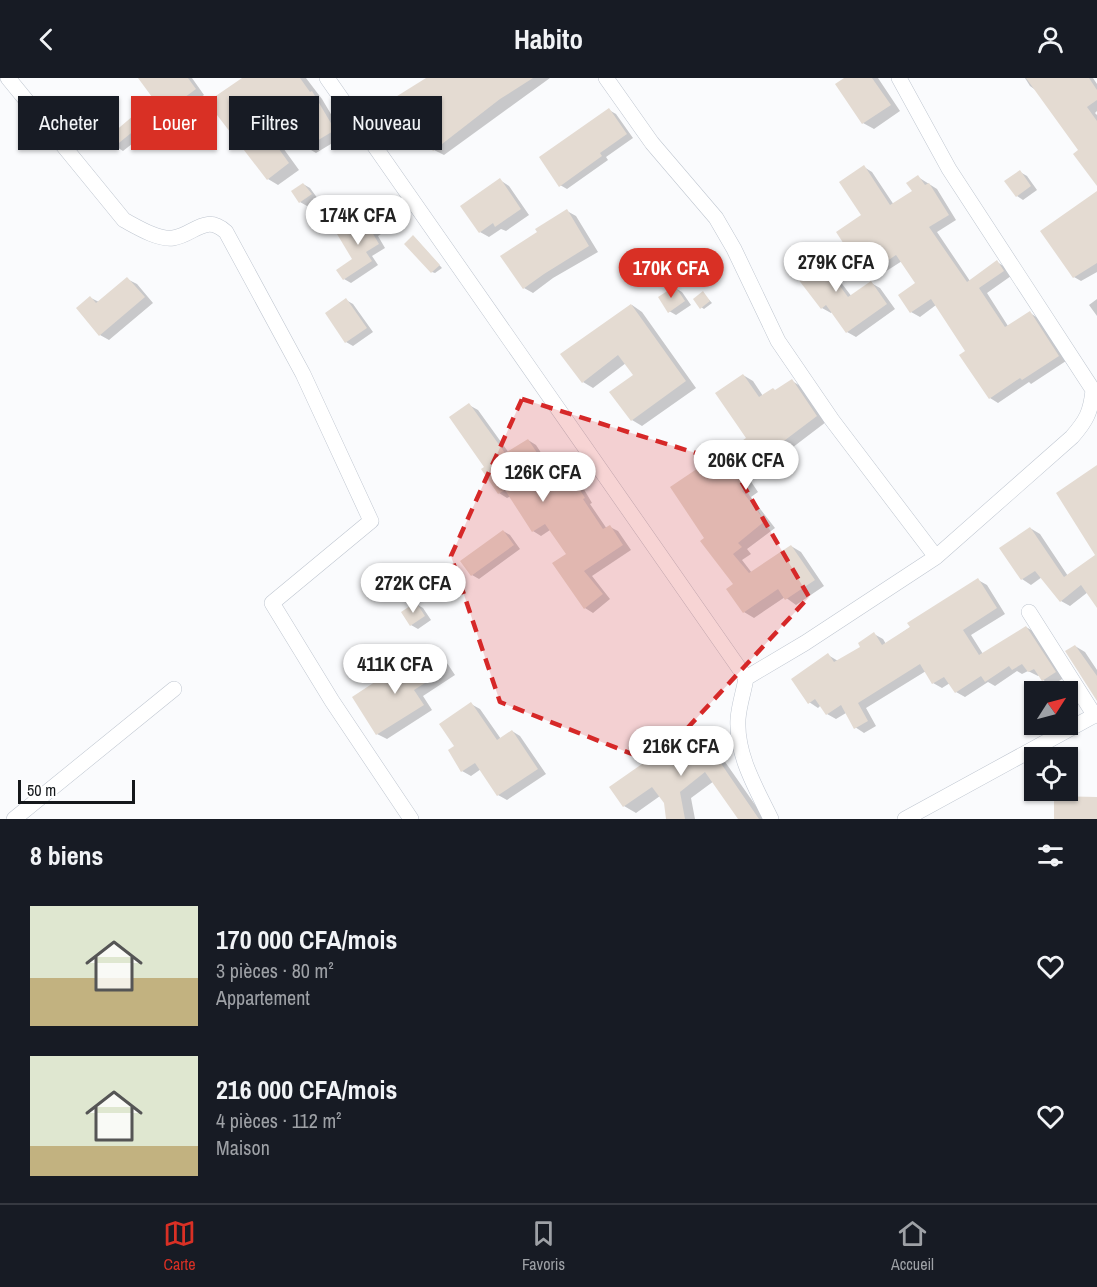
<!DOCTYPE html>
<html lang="fr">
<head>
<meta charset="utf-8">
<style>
	body { margin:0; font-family:"Archivo Narrow",sans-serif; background:#20242c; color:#f1f3f6; height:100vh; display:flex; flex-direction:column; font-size:22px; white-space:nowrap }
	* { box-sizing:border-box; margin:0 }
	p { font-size:20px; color:#9ea1a6 }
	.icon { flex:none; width:33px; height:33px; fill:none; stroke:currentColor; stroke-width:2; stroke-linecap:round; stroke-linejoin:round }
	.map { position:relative; height:741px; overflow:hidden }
	.panel { display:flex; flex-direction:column; background:#171b24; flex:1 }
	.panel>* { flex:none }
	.hud { position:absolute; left:18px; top:18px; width:600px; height:54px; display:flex; gap:12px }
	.needle { width:39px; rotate:54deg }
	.fabs { position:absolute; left:1024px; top:603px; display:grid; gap:12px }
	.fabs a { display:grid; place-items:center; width:54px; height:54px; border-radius:0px; background:#171b24; box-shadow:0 2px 4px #0004; font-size:30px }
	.scale { position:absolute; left:18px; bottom:15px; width:117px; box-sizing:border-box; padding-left:6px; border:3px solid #15181b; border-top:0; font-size:16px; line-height:21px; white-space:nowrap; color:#15181b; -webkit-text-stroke:4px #fff; paint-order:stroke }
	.price { position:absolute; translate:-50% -51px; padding:0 14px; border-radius:21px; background:#fff; color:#222; font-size:20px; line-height:39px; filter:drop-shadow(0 2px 3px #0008) }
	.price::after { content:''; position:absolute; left:50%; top:36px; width:18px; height:14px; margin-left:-9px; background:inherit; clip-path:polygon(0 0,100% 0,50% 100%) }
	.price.on { background:#d93025; color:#fff }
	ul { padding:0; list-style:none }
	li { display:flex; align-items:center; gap:18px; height:150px; padding:0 30px }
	li span { display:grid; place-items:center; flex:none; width:168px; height:120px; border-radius:0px; color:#555 }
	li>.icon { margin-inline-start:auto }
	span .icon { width:72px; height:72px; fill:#fffc; stroke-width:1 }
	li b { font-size:26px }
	h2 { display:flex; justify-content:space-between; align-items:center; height:72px; padding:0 30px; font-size:26px }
	.tag { padding:0 21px; border-radius:0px; background:#171b24; box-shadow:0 2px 4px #0004; font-size:21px; line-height:54px }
	.tag.on { background:#d93025; color:#fff }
	header { display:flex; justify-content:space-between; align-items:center; height:78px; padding:0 30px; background:#171b24; font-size:27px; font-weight:700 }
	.tab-bar { display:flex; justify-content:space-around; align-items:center; height:84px; border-top:2px solid #363941; background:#171b24; font-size:16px; color:#9ea1a6 }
	.tab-bar a { display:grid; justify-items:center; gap:3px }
	.tab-bar .on { color:#d93025 }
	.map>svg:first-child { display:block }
	.shadow { fill:#0003 }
	.building { fill:#e4dbd2 }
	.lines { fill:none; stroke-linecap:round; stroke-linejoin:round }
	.minor-casing { stroke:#bfc6d0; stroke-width:16 }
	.minor { stroke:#fff; stroke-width:15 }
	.marked { fill:#d62828; fill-opacity:0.2; stroke:#d62828; stroke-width:4.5; stroke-dasharray:12 8; stroke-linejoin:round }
</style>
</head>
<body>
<header><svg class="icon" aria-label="back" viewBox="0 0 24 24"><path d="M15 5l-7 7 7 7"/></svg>Habito<svg class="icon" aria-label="person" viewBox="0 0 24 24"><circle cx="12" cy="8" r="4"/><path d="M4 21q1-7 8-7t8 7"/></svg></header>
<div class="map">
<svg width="1097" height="741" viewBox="0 0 1097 741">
	<rect width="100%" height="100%" fill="#fafbfd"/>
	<path class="shadow" d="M 140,0 L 192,0 L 204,17 L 160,49 L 156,47 L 123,73 L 115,68 L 154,20 Z
		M 245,0 L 306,0 L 322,21 L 344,58 L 316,75 L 306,69 L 284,32 L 265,45 L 299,92 L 278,107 L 268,101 Z
		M 429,0 L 550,0 L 444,77 L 434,72 L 418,49 L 411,53 L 402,48 Z
		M 846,0 L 878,0 L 900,33 L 874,51 L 863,45 Z
		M 1025,0 L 1093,0 L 1097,6 L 1097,33 L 1095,35 L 1097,37 L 1097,105 L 1080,72 L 1037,13 L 1030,8 Z
		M 609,32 L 616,36 L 633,60 L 606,79 L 608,82 L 567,111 L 560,107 Z
		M 864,89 L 872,94 L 894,127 L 914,114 L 918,99 L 937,111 L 956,142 L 937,154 L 970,203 L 997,184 L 1005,189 L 1011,198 L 987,215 L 1008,248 L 1030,235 L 1038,240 L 1066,283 L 1031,306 L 1029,304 L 998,325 L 990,320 L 967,274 L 936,227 L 920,239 L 911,234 L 900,217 L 917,205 L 902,183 L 874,201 L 866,197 Z
		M 1020,94 L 1027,98 L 1037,112 L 1023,122 L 1017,118 Z
		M 500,102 L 509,108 L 529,137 L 506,153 L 501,151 L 489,159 L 480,154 Z
		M 303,106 L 310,110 L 318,121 L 307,128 L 300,124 Z
		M 1097,119 L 1097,194 L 1081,203 L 1074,199 Z
		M 567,133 L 576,138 L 598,174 L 553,200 L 533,215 L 524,210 Z
		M 372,141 L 379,145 L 384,154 L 378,158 L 385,170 L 372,178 L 378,187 L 351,205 L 344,201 L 354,182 L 367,144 Z
		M 416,161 L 442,190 L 435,195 L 432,194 Z
		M 813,172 L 821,178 L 852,219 L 871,205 L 880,210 L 895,231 L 856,259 L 847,254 L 832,234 L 831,235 L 822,230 Z
		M 127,201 L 137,206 L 153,225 L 109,262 L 100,257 L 91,220 L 99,224 Z
		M 675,210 L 682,214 L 691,227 L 676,237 L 669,233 Z
		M 703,215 L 712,225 L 704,231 L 701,229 Z
		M 1097,221 L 1097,238 L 1089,227 Z
		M 346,222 L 353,226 L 373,254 L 353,268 L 346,264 Z
		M 632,227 L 642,234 L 696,310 L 642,348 L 632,342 L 635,297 L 626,285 L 593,310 L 583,304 Z
		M 743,297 L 753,303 L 763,318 L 776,313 L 792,303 L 802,309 L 826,344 L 750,402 L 758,414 L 751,419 L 775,450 L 747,471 L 751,476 L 742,482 L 752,495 L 791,468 L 801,474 L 824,508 L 796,527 L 785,519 L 754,540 L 744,534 L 735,506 L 706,460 L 727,375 L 748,360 Z
		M 469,327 L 478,332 L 509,375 L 528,362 L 536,367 L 564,410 L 574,404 L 582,408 L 592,425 L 590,426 L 607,451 L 610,449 L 618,453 L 631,472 L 592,498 L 610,521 L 593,535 L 585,530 L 568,476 L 550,452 L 541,458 L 533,453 L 511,418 L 507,420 L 499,415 L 486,389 Z
		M 1030,450 L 1040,456 L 1068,498 L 1097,478 L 1097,524 L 1088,514 L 1070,528 L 1061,523 L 1042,499 L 1031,507 L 1022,501 Z
		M 503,453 L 510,457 L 520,471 L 479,501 L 472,497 Z
		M 978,502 L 987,507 L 1005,536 L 971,557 L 983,576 L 1026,549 L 1035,554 L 1064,600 L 1052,607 L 1043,602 L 1040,597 L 1038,598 L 1028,593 L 1022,596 L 1017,593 L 995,608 L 988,604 L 965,619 L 956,614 L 950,605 L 942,610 L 933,605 L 926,593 L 866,630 L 876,648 L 864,655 L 855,649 L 846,635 L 836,641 L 827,636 L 821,627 L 818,630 L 809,624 L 828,577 L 838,583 L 862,569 L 874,556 L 883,561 L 886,566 Z
		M 416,526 L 423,530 L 431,542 L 418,551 L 411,547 Z
		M 1075,568 L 1085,574 L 1097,592 L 1097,620 Z
		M 438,579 L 447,585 L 455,597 L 423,618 L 432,632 L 387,661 L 377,656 L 399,590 L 410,597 Z
		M 471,626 L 480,631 L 501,661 L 512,653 L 520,658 L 546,696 L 507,722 L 498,717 L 481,691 L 471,698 L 462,693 L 456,669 Z
		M 695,651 L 707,658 L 765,741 L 740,741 L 714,703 L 691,720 L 695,741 L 668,741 L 665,725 L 660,718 L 636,735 L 624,728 L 611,709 Z"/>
	<path class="building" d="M 138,0 L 188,0 L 196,11 L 150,45 L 147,42 L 114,69 L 107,60 L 140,32 L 138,30 L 152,19 Z
		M 242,0 L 300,0 L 310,14 L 312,13 L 335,52 L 305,70 L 277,24 L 255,38 L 289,85 L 267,102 L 207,24 Z
		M 426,0 L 533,0 L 500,21 L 433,73 L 412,42 L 400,49 L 386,25 Z
		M 844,0 L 872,0 L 891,27 L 862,46 L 835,6 Z
		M 1026,0 L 1089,0 L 1097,12 L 1097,22 L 1087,29 L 1097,43 L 1097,108 L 1073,76 L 1078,72 Z
		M 609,30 L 627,56 L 600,75 L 602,78 L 559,109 L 539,79 Z
		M 864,87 L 890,127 L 912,113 L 906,105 L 918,97 L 925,107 L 929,105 L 949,137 L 929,149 L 967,204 L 997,182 L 1004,193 L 979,210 L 1005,249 L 1030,233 L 1059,278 L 1022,302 L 1020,300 L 989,321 L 959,277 L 965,273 L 931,221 L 910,235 L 898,217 L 915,205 L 896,177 L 865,198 L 836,154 L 861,137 L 839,104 Z
		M 1020,92 L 1031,108 L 1016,119 L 1004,103 Z
		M 500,100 L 521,131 L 495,149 L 493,145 L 479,155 L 460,128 Z
		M 303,105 L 312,116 L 299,125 L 291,113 Z
		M 1097,113 L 1097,185 L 1073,200 L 1040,153 Z
		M 567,131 L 589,168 L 544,196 L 523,211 L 500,178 L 537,154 L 535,151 Z
		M 372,139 L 378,150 L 372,154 L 379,166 L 366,174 L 372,183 L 343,202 L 336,192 L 352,181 L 337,156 L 364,140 L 366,143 Z
		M 413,157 L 440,187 L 431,195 L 404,166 Z
		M 813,171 L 848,219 L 871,203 L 887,226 L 846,255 L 826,227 L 821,231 L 788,188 Z
		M 127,199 L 145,219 L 99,258 L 76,230 L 90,218 L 96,225 Z
		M 675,208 L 685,223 L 668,235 L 658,219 Z
		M 703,213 L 710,223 L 700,231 L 693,221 Z
		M 346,220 L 367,250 L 345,265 L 325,235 Z
		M 631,226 L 686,303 L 631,343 L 609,314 L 633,297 L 618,277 L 582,305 L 560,276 Z
		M 743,296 L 759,319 L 773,310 L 775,312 L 792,301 L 817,338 L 740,396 L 748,408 L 742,413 L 765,443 L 738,465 L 742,469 L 733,476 L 749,495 L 791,467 L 815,502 L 785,522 L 778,511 L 743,535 L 726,511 L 733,506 L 700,463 L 704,460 L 670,409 L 725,372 L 726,374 L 746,360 L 715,315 Z
		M 469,325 L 505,375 L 528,361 L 560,410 L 574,402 L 585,420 L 583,421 L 603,451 L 610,447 L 623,467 L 584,493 L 603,516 L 584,531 L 552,485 L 566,476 L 545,446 L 532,454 L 505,412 L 498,416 L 481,391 L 484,389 L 449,339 Z
		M 1097,387 L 1097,530 L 1081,507 L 1060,524 L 1035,493 L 1021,502 L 999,470 L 1030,449 L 1064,499 L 1095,477 L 1056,415 Z
		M 503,452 L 514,467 L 471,498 L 460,483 Z
		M 978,500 L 997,530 L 963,552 L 979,577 L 1026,548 L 1056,594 L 1042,603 L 1034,591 L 1028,594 L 1022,586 L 1012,592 L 1009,588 L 985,604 L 981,598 L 955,615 L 944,599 L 932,606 L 920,586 L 858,625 L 868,643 L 854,651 L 841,627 L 826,637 L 815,621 L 808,626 L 791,601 L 828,575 L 834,584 L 860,569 L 858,565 L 874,554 L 882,567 L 910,549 L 907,545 Z
		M 416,524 L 425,538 L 410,548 L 401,534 Z
		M 1075,567 L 1097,598 L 1097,623 L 1065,573 Z
		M 438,578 L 447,591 L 414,612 L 424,627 L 376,657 L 352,619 L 399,588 L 405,598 Z
		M 471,624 L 497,662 L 512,652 L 538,691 L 497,718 L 475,685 L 461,694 L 448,672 L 454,668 L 439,646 Z
		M 695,649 L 720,684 L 759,741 L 738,741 L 705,694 L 680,714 L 685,741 L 666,741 L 664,725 L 652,709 L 623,729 L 609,709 Z
		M 1054,718 L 1097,719 L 1097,741 L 1054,741 Z"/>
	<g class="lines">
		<defs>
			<path id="minor" d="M 8,0 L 124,142 C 137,149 158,162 173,160 C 194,157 205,135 226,154 L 303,296 L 371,443 L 272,525 L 332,623 L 411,741
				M 327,0 L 746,600 C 744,613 739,627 738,641 C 736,677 756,710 771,741
				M 606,0 L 652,65 L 716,140 L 734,171 L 778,263 L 832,342 L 936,479
				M 1029,534 L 1095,638
				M 746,600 L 805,565 L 936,479 L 1072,359 C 1086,343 1091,334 1093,312 L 949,91 L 899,0
				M 14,741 L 174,611
				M 905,741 L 1097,636"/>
		</defs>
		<use href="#minor" class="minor-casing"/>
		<use href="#minor" class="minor"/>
	</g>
	<path class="marked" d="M 522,321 L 731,386 L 809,519 L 655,685 L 500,624 L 451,478 Z"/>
</svg>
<div class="fabs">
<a><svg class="needle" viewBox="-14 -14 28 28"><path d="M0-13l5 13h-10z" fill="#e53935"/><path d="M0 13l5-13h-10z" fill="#9ea1a6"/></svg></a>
<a><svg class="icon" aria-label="locate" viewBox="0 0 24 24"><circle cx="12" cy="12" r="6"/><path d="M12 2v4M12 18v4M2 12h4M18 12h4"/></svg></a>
</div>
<div class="scale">50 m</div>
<b class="price" style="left:358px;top:168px">174K CFA</b>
<b class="price" style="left:836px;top:215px">279K CFA</b>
<b class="price on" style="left:671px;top:221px">170K CFA</b>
<b class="price" style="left:746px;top:413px">206K CFA</b>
<b class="price" style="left:543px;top:425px">126K CFA</b>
<b class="price" style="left:413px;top:536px">272K CFA</b>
<b class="price" style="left:395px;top:617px">411K CFA</b>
<b class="price" style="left:681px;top:699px">216K CFA</b>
<div class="hud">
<a class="tag">Acheter</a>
<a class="tag on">Louer</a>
<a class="tag">Filtres</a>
<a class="tag">Nouveau</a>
</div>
</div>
<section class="panel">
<h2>8 biens<svg class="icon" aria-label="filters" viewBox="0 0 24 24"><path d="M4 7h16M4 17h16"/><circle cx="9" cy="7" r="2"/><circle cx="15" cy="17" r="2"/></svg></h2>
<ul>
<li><span style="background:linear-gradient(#dfe7d0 60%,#c2b280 0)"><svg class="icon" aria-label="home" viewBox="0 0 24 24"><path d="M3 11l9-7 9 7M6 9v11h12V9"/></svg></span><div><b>170 000 CFA/mois</b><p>3 pièces · 80 m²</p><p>Appartement</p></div><svg class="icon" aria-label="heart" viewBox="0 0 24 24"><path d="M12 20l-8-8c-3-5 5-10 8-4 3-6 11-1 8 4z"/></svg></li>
<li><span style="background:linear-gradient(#dfe7d0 75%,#c2b280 0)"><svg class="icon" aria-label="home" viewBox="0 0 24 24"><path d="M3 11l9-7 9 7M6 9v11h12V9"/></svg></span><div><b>216 000 CFA/mois</b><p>4 pièces · 112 m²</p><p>Maison</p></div><svg class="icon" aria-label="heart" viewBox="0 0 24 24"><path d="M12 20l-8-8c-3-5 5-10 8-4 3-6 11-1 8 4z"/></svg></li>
</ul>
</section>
<nav class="tab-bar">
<a class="on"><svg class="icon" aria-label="map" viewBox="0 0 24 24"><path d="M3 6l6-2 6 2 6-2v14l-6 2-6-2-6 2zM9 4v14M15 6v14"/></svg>Carte</a>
<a><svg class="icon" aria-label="saved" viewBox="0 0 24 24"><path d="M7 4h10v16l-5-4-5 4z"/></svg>Favoris</a>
<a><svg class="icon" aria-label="home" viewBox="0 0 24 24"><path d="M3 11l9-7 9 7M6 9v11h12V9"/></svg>Accueil</a>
</nav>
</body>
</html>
